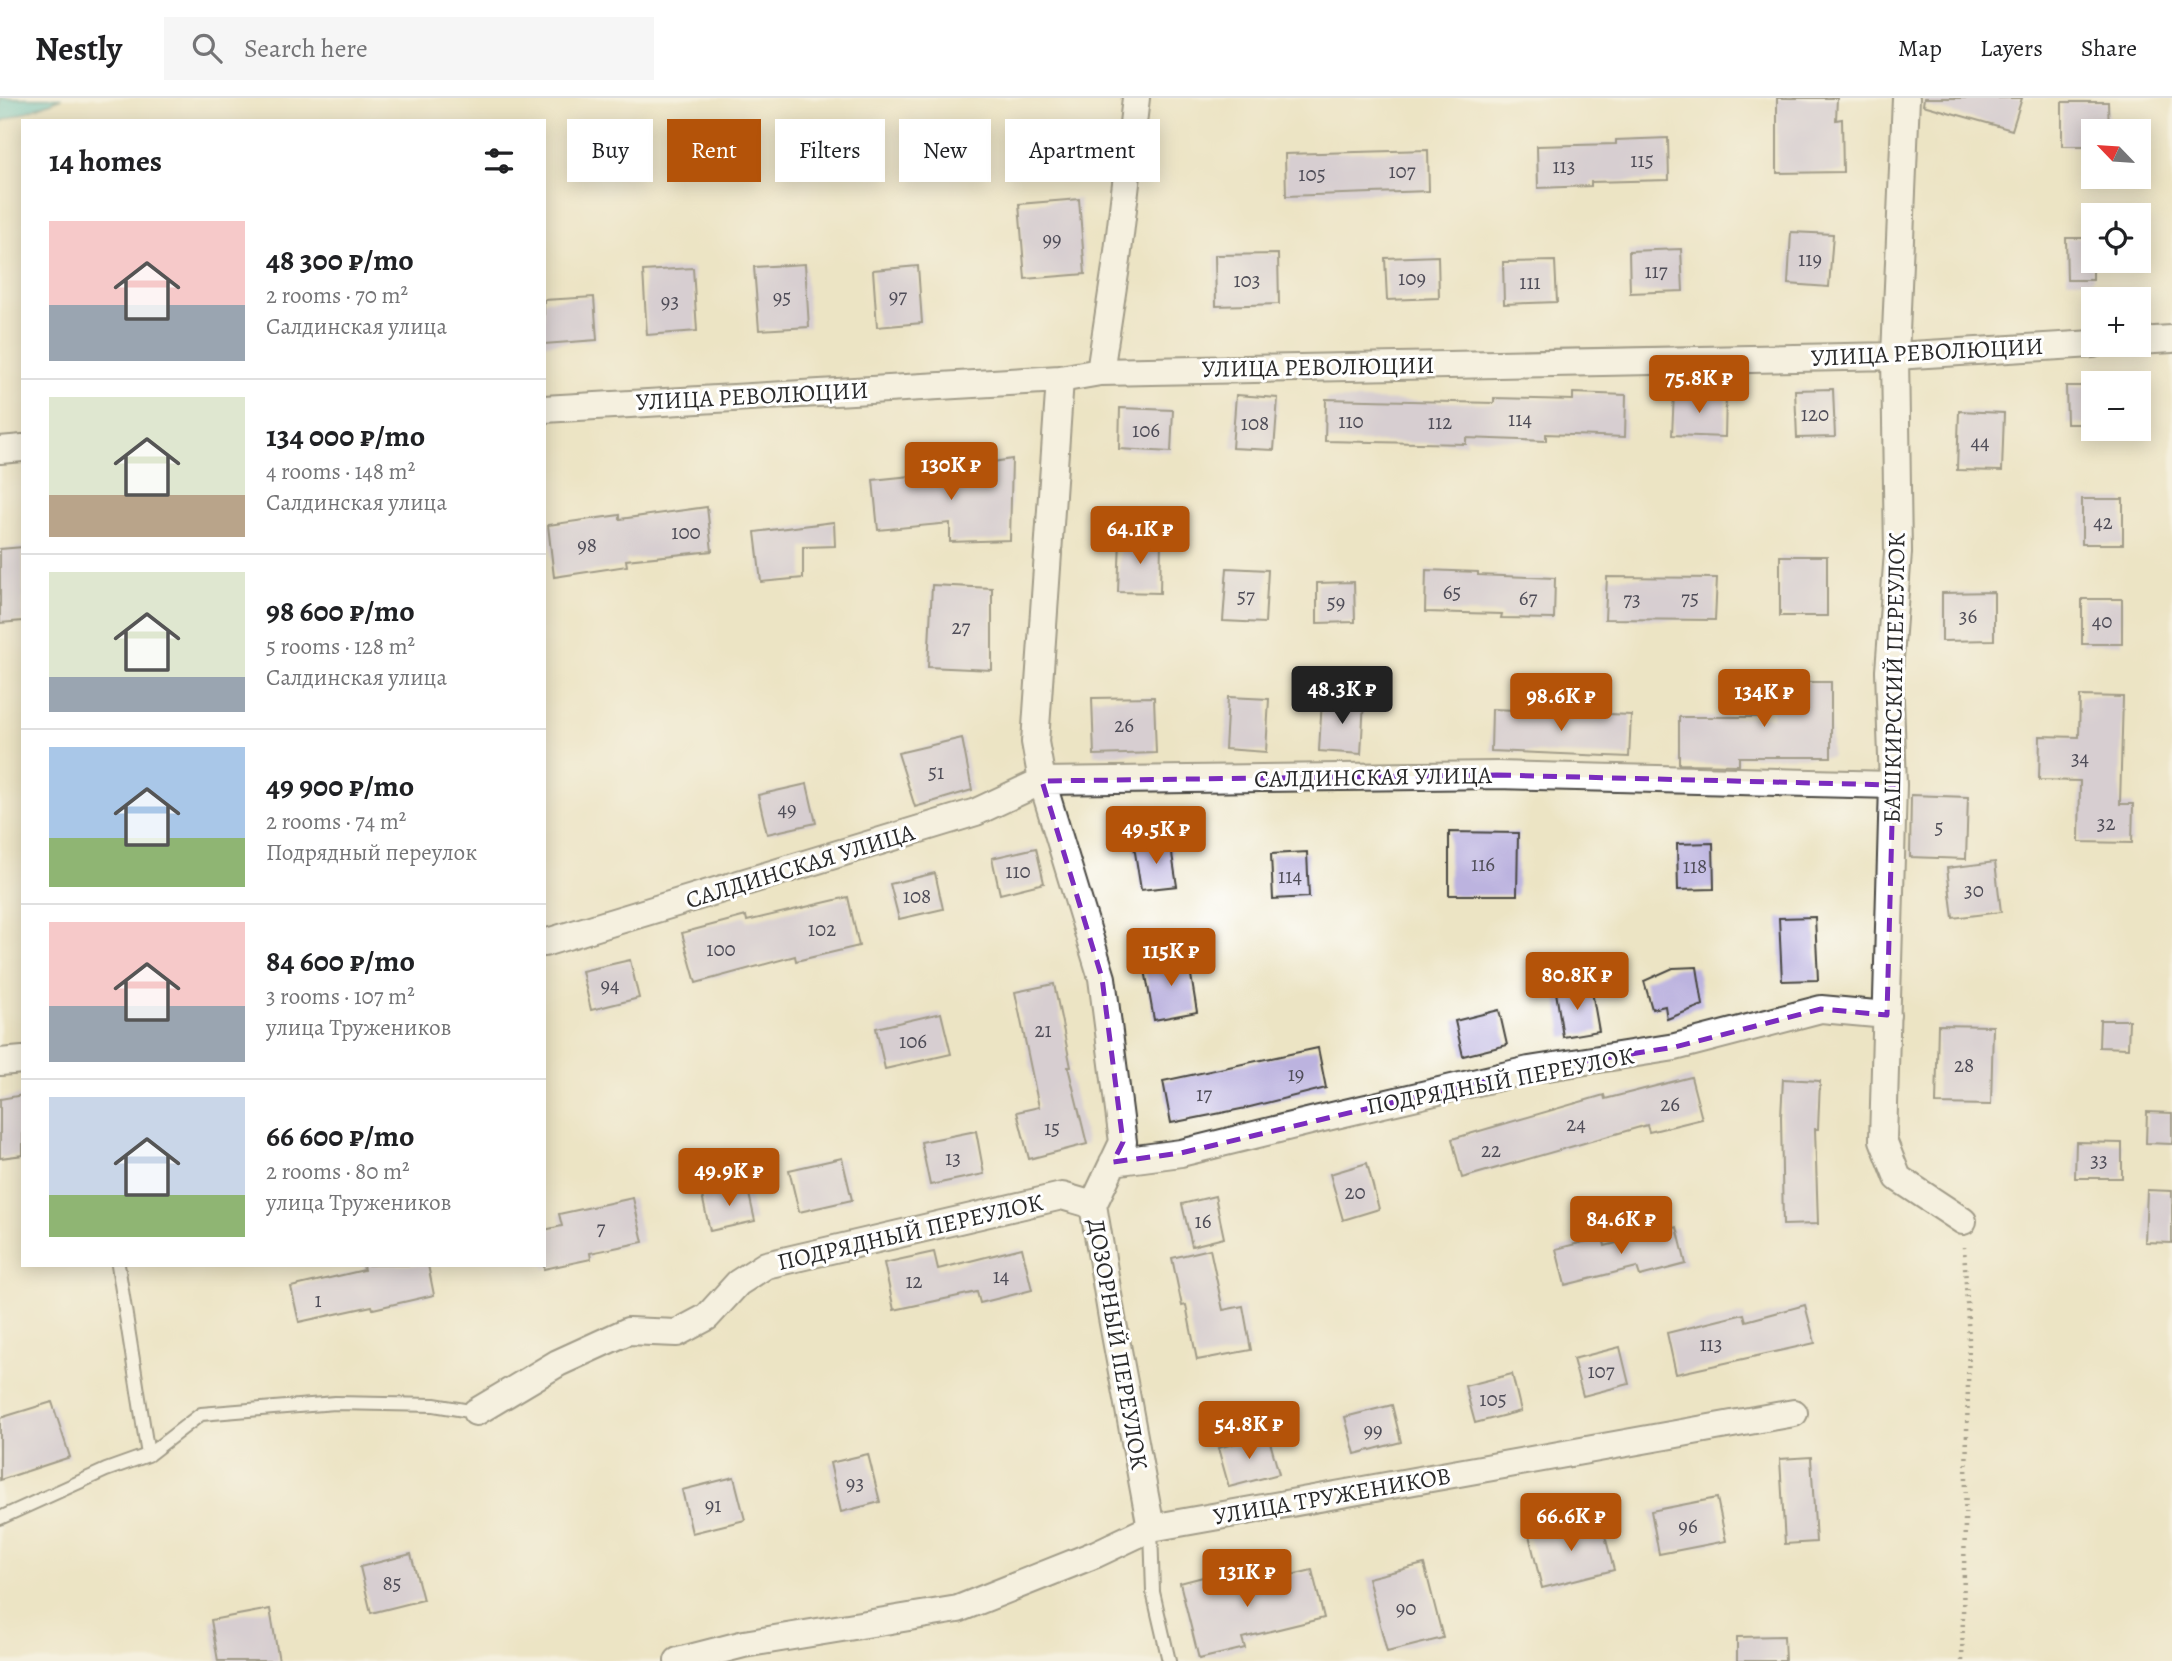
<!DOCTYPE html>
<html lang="en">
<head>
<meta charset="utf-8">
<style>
	body { margin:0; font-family:Alegreya,serif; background:#f6f6f6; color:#202124; height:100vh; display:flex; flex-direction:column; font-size:26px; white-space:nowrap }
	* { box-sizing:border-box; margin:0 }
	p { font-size:23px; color:#757577 }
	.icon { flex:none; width:38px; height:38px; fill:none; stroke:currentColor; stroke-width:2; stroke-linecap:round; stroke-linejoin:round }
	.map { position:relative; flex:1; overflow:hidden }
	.side { position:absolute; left:21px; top:21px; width:525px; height:1148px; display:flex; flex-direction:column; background:#fff; border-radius:0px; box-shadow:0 4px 18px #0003 }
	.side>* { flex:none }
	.banner { position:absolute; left:567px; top:21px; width:665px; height:63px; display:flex; gap:14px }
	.needle { width:46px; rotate:295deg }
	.buttons { position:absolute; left:2081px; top:21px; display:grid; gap:14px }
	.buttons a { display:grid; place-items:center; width:70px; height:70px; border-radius:0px; background:#fff; box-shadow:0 4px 18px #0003; font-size:35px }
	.price { position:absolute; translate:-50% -60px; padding:0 16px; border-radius:7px; background:#b45309; color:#fff; font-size:23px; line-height:46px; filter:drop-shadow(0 2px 4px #0008) }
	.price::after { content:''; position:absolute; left:50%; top:42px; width:21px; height:16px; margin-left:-10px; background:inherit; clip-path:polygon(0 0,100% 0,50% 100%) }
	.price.selected { background:#222; color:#fff }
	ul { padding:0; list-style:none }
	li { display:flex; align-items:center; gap:21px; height:175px; padding:0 28px }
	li+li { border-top:2px solid #e0e0e0 }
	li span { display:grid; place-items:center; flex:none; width:196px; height:140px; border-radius:0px; color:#555 }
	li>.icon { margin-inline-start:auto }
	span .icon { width:84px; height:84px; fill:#fffc; stroke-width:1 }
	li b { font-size:30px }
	h2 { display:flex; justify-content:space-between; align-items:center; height:84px; padding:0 28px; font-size:30px }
	.pill { padding:0 24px; border-radius:0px; background:#fff; box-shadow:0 4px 18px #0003; font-size:24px; line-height:63px }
	.pill.selected { background:#b45309; color:#fff }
	header { display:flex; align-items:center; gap:42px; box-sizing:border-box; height:98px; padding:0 35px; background:#fff; border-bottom:2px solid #e0e0e0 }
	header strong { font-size:33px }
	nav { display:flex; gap:38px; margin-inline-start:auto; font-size:24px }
	.search { width:490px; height:63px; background:#f6f6f6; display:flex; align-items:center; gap:18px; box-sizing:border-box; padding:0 24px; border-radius:0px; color:#757577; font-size:26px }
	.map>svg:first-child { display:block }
	.water { fill:#54c2c9; stroke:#40767a; stroke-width:2 }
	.building { fill:#bcb3df }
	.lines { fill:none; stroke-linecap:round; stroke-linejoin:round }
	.service-casing { stroke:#484742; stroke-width:16 }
	.minor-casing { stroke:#484742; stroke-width:30 }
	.path { stroke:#484742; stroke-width:4.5; stroke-dasharray:2 5; stroke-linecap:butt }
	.service { stroke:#fff; stroke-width:12 }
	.minor { stroke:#fff; stroke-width:26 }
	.marked { fill:none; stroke:#7b2cbf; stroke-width:5; stroke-dasharray:14 9; stroke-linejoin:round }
	.labels { text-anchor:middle; stroke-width:6; stroke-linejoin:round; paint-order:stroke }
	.number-label { font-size:21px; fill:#4f4d58 }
	.street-label { font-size:24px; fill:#2b2b2b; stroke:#fff }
</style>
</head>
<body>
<header>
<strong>Nestly</strong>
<div class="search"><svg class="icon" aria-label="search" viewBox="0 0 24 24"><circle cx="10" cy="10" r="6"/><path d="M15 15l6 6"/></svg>Search here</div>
<nav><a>Map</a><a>Layers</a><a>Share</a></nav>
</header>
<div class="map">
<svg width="2172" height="1563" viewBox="0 0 2172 1563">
	<rect width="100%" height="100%" fill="#fff"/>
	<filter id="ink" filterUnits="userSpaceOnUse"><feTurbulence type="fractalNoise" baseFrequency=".0143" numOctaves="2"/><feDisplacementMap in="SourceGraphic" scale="14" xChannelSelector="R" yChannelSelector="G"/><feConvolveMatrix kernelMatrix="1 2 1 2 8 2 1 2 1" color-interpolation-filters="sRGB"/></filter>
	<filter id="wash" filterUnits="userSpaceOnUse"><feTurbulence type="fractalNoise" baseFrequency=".00686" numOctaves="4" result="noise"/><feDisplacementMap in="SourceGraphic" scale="28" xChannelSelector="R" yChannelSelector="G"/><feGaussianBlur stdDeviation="1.57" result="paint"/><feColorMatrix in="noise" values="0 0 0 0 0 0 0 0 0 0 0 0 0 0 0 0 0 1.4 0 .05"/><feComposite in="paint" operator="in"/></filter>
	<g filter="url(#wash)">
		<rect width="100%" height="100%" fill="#ece4c4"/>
		<path class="water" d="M 0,0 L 62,0 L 0,24 Z"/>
		<g id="blocks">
			<path class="building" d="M 1777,0 L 1837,0 L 1836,22 L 1842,21 L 1843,74 L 1777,75 Z
				M 1924,0 L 2022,0 L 2012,32 L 1923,7 Z
				M 2062,4 L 2108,4 L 2109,33 L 2093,33 L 2093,48 L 2062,48 Z
				M 1668,40 L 1669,82 L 1591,84 L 1591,88 L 1538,90 L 1537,48 L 1616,46 L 1616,42 Z
				M 1428,52 L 1429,93 L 1286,98 L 1285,56 Z
				M 1079,101 L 1085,176 L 1025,181 L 1019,106 Z
				M 1791,134 L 1833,136 L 1829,189 L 1788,186 Z
				M 2066,140 L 2093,140 L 2093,182 L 2067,182 Z
				M 1681,151 L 1683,193 L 1630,195 L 1629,153 Z
				M 1278,156 L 1279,206 L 1216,208 L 1215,157 Z
				M 1438,158 L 1439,200 L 1387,202 L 1385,160 Z
				M 1555,163 L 1557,204 L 1504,206 L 1503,164 Z
				M 805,166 L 809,229 L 759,232 L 754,169 Z
				M 918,168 L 922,225 L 877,229 L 873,172 Z
				M 693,170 L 697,233 L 647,237 L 643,173 Z
				M 594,199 L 597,242 L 544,246 L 544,202 Z
				M 2066,288 L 2093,288 L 2093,326 L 2067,326 Z
				M 1833,291 L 1835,339 L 1797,340 L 1795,292 Z
				M 1573,295 L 1626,297 L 1625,339 L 1546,336 L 1546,343 L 1466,340 L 1466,346 L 1325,343 L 1326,301 L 1494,305 L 1494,300 L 1573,302 Z
				M 1674,295 L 1726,297 L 1725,339 L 1672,337 Z
				M 1236,297 L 1278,300 L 1274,352 L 1232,350 Z
				M 1120,310 L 1173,312 L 1171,354 L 1119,351 Z
				M 1959,313 L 2004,315 L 2002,373 L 1957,372 Z
				M 1012,361 L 1010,442 L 950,444 L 950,425 L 878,432 L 873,382 L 949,374 L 949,371 Z
				M 2082,401 L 2123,401 L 2123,446 L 2082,446 Z
				M 707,409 L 712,453 L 626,462 L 627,468 L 554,479 L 548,427 L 620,417 L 620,421 Z
				M 834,424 L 835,448 L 803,449 L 803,480 L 761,484 L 755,434 Z
				M 1120,441 L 1161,442 L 1160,495 L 1118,494 Z
				M 23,449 L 23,523 L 0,525 L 0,451 Z
				M 1780,458 L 1827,458 L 1827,518 L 1780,518 Z
				M 1227,470 L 1268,472 L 1265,525 L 1223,523 Z
				M 1426,472 L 1478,474 L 1478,477 L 1555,480 L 1554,521 L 1501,520 L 1502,516 L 1425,514 Z
				M 1607,479 L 1717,480 L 1715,522 L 1605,521 Z
				M 1354,484 L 1355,524 L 1317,525 L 1317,485 Z
				M 932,487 L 992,490 L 992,572 L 928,569 Z
				M 1994,494 L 1994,542 L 1942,543 L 1942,495 Z
				M 2082,501 L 2122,501 L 2122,546 L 2082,546 Z
				M 1772,584 L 1831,584 L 1831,659 L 1739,659 L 1739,667 L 1679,666 L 1679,619 L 1772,619 Z
				M 2080,598 L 2123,599 L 2120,706 L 2133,706 L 2132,745 L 2079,744 L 2080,683 L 2039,682 L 2040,638 L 2079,639 Z
				M 1154,599 L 1156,655 L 1094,657 L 1092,600 Z
				M 1228,599 L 1269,601 L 1266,654 L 1225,651 Z
				M 1322,601 L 1364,603 L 1361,656 L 1319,653 Z
				M 1492,611 L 1631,617 L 1629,659 L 1491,653 Z
				M 962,640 L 972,692 L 915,709 L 898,655 Z
				M 807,686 L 816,725 L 767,736 L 758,697 Z
				M 1911,697 L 1968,699 L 1966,761 L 1910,759 Z
				M 1449,734 L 1518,735 L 1517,797 L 1449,797 Z
				M 1170,743 L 1177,788 L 1141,792 L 1134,748 Z
				M 1713,745 L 1714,791 L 1678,792 L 1677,746 Z
				M 1036,750 L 1044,785 L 1000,796 L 992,760 Z
				M 1307,754 L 1309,799 L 1273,801 L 1271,756 Z
				M 1995,764 L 2001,814 L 1953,820 L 1947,770 Z
				M 935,775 L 943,811 L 899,821 L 890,786 Z
				M 848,799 L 859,848 L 796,863 L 795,858 L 696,885 L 682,835 L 746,818 L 747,823 Z
				M 1815,819 L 1818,882 L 1782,883 L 1779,820 Z
				M 1188,859 L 1197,914 L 1154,922 L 1144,866 Z
				M 630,862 L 639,900 L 591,912 L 582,873 Z
				M 1697,869 L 1703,907 L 1667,921 L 1665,908 L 1652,911 L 1644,883 L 1673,870 Z
				M 1054,886 L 1071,969 L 1068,969 L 1087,1046 L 1029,1061 L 1017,1014 L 1039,1009 L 1015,894 Z
				M 1591,888 L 1599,933 L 1563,939 L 1556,894 Z
				M 1499,912 L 1507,947 L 1463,958 L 1455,923 Z
				M 941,915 L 951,956 L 885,971 L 876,930 Z
				M 2100,922 L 2129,922 L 2128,950 L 2099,949 Z
				M 1938,927 L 1993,928 L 1991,1007 L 1936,1006 Z
				M 1318,950 L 1326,990 L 1246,1010 L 1171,1025 L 1163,983 Z
				M 1691,979 L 1702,1021 L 1649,1034 L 1647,1027 L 1462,1080 L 1452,1041 L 1604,997 L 1605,1001 Z
				M 1783,981 L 1820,983 L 1818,1031 L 1815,1031 L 1818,1126 L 1783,1127 L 1781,1019 Z
				M 23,997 L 23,1057 L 0,1060 L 0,1001 Z
				M 2147,1014 L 2172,1015 L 2172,1046 L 2146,1045 Z
				M 976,1033 L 984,1076 L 930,1087 L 921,1044 Z
				M 2076,1044 L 2122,1045 L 2122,1080 L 2075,1080 Z
				M 842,1060 L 852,1102 L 799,1114 L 789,1072 Z
				M 1367,1065 L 1379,1111 L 1343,1122 L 1330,1076 Z
				M 747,1087 L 755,1123 L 710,1133 L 702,1098 Z
				M 2147,1092 L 2172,1093 L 2172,1145 L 2145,1144 Z
				M 1215,1098 L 1224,1140 L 1192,1148 L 1182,1106 Z
				M 633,1100 L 643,1144 L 590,1155 L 591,1161 L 544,1171 L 544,1132 L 562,1128 L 559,1116 Z
				M 1677,1129 L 1686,1166 L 1640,1178 L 1637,1169 L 1565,1187 L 1556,1151 L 1603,1139 L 1605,1148 Z
				M 1022,1150 L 1032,1192 L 980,1205 L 977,1194 L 894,1212 L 884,1165 L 934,1154 L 938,1171 Z
				M 1210,1151 L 1223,1212 L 1243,1208 L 1251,1252 L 1197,1262 L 1186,1207 L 1182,1208 L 1172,1160 Z
				M 363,1167 L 428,1167 L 434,1197 L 373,1211 L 372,1208 L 299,1224 L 291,1189 L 364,1172 Z
				M 1805,1207 L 1815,1245 L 1676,1276 L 1667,1235 L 1744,1216 L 1746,1223 Z
				M 1620,1249 L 1629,1286 L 1583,1298 L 1573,1261 Z
				M 1512,1276 L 1521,1313 L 1475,1325 L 1465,1288 Z
				M 52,1304 L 70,1359 L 0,1382 L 0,1320 Z
				M 1392,1307 L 1401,1344 L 1355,1356 L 1345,1319 Z
				M 1268,1337 L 1279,1376 L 1229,1389 L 1218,1350 Z
				M 868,1356 L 880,1404 L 841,1414 L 830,1365 Z
				M 1811,1359 L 1816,1444 L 1785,1446 L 1780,1361 Z
				M 734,1379 L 745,1422 L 692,1435 L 682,1392 Z
				M 1717,1400 L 1726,1443 L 1659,1456 L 1651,1413 Z
				M 1600,1419 L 1614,1472 L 1542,1490 L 1529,1437 Z
				M 411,1456 L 423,1502 L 371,1515 L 360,1469 Z
				M 1424,1466 L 1443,1540 L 1387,1554 L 1368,1480 Z
				M 1312,1472 L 1324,1520 L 1242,1540 L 1245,1550 L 1199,1561 L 1180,1485 L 1226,1473 L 1231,1492 Z
				M 270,1511 L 279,1563 L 218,1563 L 211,1522 Z
				M 1784,1538 L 1785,1563 L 1737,1563 L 1737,1539 Z"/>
		</g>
	</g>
	<g filter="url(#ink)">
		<use href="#blocks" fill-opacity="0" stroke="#484742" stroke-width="2"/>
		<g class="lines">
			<defs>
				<path id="service" d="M 148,1357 L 201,1316 L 335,1305 L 434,1307 L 476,1314
					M 0,1420 L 106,1372 L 148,1357 L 118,1167
					M 1151,1430 L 1153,1494 L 1169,1563"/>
				<path id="minor" d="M 1906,0 L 1895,258 L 1898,454 L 1889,573 L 1893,687 L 1883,1042 L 1898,1080 L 1963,1123
					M 2138,243 L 2172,241
					M 1100,274 L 1117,162 L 1136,0
					M 1060,281 L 1035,644 L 1042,683 L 1102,880 L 1123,1044 L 1093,1107 L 1112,1220 L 1151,1430
					M 544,311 L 1060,281 L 1100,274 L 1895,258 L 2093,246
					M 0,352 L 23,350
					M 544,845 L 976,714 L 1042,683 L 1497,677 L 1893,687
					M 0,964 L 23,962
					M 1113,1064 L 1181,1055 L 1319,1021 L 1529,972 L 1675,949 L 1821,911 L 1887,917
					M 476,1314 L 558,1265 L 628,1233 L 677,1235 L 707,1219 L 738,1185 L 766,1167 L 1062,1098 L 1093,1107
					M 678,1563 L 744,1546 L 958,1511 L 1096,1456 L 1151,1430 L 1794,1315"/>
			</defs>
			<use href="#service" class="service-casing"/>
			<use href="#minor" class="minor-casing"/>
			<path class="path" d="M 1962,1563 L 1969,1242 L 1964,1149"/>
			<use href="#service" class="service"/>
			<use href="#minor" class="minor"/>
		</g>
	</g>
	<path d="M0 0H2172V1563H0ZM 1497,677 L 1893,687 L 1887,917 L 1821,911 L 1675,949 L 1529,972 L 1181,1055 L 1113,1064 L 1123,1044 L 1102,880 L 1042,683 Z" fill="#ece4c4" fill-opacity=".55" fill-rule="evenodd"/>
	<path class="marked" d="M 1497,677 L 1893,687 L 1887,917 L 1821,911 L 1675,949 L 1529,972 L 1181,1055 L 1113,1064 L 1123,1044 L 1102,880 L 1042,683 Z"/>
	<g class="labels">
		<g class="number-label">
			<text x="1642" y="69">115</text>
			<text x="1564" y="75">113</text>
			<text x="1402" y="80">107</text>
			<text x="1312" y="83">105</text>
			<text x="1052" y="148">99</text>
			<text x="1810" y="168">119</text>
			<text x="1656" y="180">117</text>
			<text x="1412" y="187">109</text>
			<text x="1247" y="189">103</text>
			<text x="1530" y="191">111</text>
			<text x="898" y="205">97</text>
			<text x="782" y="206">95</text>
			<text x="670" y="210">93</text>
			<text x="1815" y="323">120</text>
			<text x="1520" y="328">114</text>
			<text x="1351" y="330">110</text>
			<text x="1440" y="331">112</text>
			<text x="1255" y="332">108</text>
			<text x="1146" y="339">106</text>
			<text x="1980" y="351">44</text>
			<text x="2103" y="431">42</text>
			<text x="686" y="441">100</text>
			<text x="587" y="454">98</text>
			<text x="1452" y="501">65</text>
			<text x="1246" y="505">57</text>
			<text x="1528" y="507">67</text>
			<text x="1690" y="507">75</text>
			<text x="1632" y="508">73</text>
			<text x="1336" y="511">59</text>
			<text x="1968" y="525">36</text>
			<text x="2102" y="530">40</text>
			<text x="961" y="536">27</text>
			<text x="1124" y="634">26</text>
			<text x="2080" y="667">34</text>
			<text x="936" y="681">51</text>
			<text x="787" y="718">49</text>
			<text x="2106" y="732">32</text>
			<text x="1939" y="736">5</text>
			<text x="1483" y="773">116</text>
			<text x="1695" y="775">118</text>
			<text x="1018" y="780">110</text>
			<text x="1290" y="785">114</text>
			<text x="1974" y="799">30</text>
			<text x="917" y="805">108</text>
			<text x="822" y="838">102</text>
			<text x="721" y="858">100</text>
			<text x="610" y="894">94</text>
			<text x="1043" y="939">21</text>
			<text x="913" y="950">106</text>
			<text x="1964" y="974">28</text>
			<text x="1296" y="983">19</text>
			<text x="1204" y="1003">17</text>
			<text x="1670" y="1013">26</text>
			<text x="1576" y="1033">24</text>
			<text x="1052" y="1037">15</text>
			<text x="1491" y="1059">22</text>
			<text x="953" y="1067">13</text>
			<text x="2099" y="1069">33</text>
			<text x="1355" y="1101">20</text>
			<text x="1203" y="1130">16</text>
			<text x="601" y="1137">7</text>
			<text x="1001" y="1185">14</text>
			<text x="914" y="1190">12</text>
			<text x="318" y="1209">1</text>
			<text x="1711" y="1253">113</text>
			<text x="1601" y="1280">107</text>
			<text x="1493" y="1308">105</text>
			<text x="1373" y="1339">99</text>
			<text x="855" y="1392">93</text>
			<text x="713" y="1414">91</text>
			<text x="1688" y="1435">96</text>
			<text x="392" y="1492">85</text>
			<text x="1406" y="1517">90</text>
		</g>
		<g class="street-label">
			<text transform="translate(1927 254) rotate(-3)" y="8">УЛИЦА РЕВОЛЮЦИИ</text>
			<text transform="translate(1318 269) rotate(-1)" y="8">УЛИЦА РЕВОЛЮЦИИ</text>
			<text transform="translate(752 298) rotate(-3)" y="8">УЛИЦА РЕВОЛЮЦИИ</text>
			<text transform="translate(1894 580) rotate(-89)" y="8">БАШКИРСКИЙ ПЕРЕУЛОК</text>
			<text transform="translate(1373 679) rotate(-1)" y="8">САЛДИНСКАЯ УЛИЦА</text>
			<text transform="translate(800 768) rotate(-17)" y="8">САЛДИНСКАЯ УЛИЦА</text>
			<text transform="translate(1500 983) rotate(-11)" y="8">ПОДРЯДНЫЙ ПЕРЕУЛОК</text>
			<text transform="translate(910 1134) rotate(-13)" y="8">ПОДРЯДНЫЙ ПЕРЕУЛОК</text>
			<text transform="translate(1118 1246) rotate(80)" y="8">ДОЗОРНЫЙ ПЕРЕУЛОК</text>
			<text transform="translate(1332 1398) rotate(-10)" y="8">УЛИЦА ТРУЖЕНИКОВ</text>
		</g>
	</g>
</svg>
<div class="buttons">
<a><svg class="needle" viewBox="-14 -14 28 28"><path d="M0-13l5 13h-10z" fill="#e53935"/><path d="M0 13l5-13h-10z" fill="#757577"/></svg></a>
<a><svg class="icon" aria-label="locate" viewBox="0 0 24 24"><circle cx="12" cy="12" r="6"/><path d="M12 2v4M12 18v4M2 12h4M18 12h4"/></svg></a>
<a>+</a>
<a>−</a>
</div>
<b class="price" style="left:1699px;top:317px">75.8K ₽</b>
<b class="price" style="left:951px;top:404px">130K ₽</b>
<b class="price" style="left:1140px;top:468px">64.1K ₽</b>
<b class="price selected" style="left:1342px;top:628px">48.3K ₽</b>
<b class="price" style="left:1764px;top:631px">134K ₽</b>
<b class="price" style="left:1561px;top:635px">98.6K ₽</b>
<b class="price" style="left:1156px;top:768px">49.5K ₽</b>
<b class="price" style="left:1171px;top:890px">115K ₽</b>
<b class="price" style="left:1577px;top:914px">80.8K ₽</b>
<b class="price" style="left:729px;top:1110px">49.9K ₽</b>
<b class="price" style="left:1621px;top:1158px">84.6K ₽</b>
<b class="price" style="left:1249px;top:1363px">54.8K ₽</b>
<b class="price" style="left:1571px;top:1455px">66.6K ₽</b>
<b class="price" style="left:1247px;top:1511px">131K ₽</b>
<div class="banner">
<a class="pill">Buy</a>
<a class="pill selected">Rent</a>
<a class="pill">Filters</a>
<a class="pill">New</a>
<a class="pill">Apartment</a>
</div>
<section class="side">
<h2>14 homes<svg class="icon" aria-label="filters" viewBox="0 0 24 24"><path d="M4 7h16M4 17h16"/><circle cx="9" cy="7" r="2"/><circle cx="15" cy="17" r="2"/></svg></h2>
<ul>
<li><span style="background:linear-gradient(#f6c9c9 60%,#9aa5b1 0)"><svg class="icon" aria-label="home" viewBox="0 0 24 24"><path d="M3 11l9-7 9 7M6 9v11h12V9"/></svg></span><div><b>48 300 ₽/mo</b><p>2 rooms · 70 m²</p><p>Салдинская улица</p></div></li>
<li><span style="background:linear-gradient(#dfe7d0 70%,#b9a48a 0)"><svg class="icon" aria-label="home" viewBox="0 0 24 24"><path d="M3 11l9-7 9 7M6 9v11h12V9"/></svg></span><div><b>134 000 ₽/mo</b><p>4 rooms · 148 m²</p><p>Салдинская улица</p></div></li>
<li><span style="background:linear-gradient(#dfe7d0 75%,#9aa5b1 0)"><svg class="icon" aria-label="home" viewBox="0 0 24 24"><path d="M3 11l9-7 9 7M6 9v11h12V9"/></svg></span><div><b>98 600 ₽/mo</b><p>5 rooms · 128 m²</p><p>Салдинская улица</p></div></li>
<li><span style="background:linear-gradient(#a9c7e8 65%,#8fb573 0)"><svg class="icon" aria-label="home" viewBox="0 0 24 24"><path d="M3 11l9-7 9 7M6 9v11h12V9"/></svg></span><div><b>49 900 ₽/mo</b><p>2 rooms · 74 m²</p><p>Подрядный переулок</p></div></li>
<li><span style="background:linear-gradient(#f6c9c9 60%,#9aa5b1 0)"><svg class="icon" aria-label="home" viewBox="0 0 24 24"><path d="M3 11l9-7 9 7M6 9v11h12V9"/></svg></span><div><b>84 600 ₽/mo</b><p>3 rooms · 107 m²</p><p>улица Тружеников</p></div></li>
<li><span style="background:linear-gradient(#c9d6e8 70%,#8fb573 0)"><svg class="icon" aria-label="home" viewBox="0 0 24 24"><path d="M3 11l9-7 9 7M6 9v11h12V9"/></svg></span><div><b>66 600 ₽/mo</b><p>2 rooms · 80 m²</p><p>улица Тружеников</p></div></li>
</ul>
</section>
</div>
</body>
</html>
